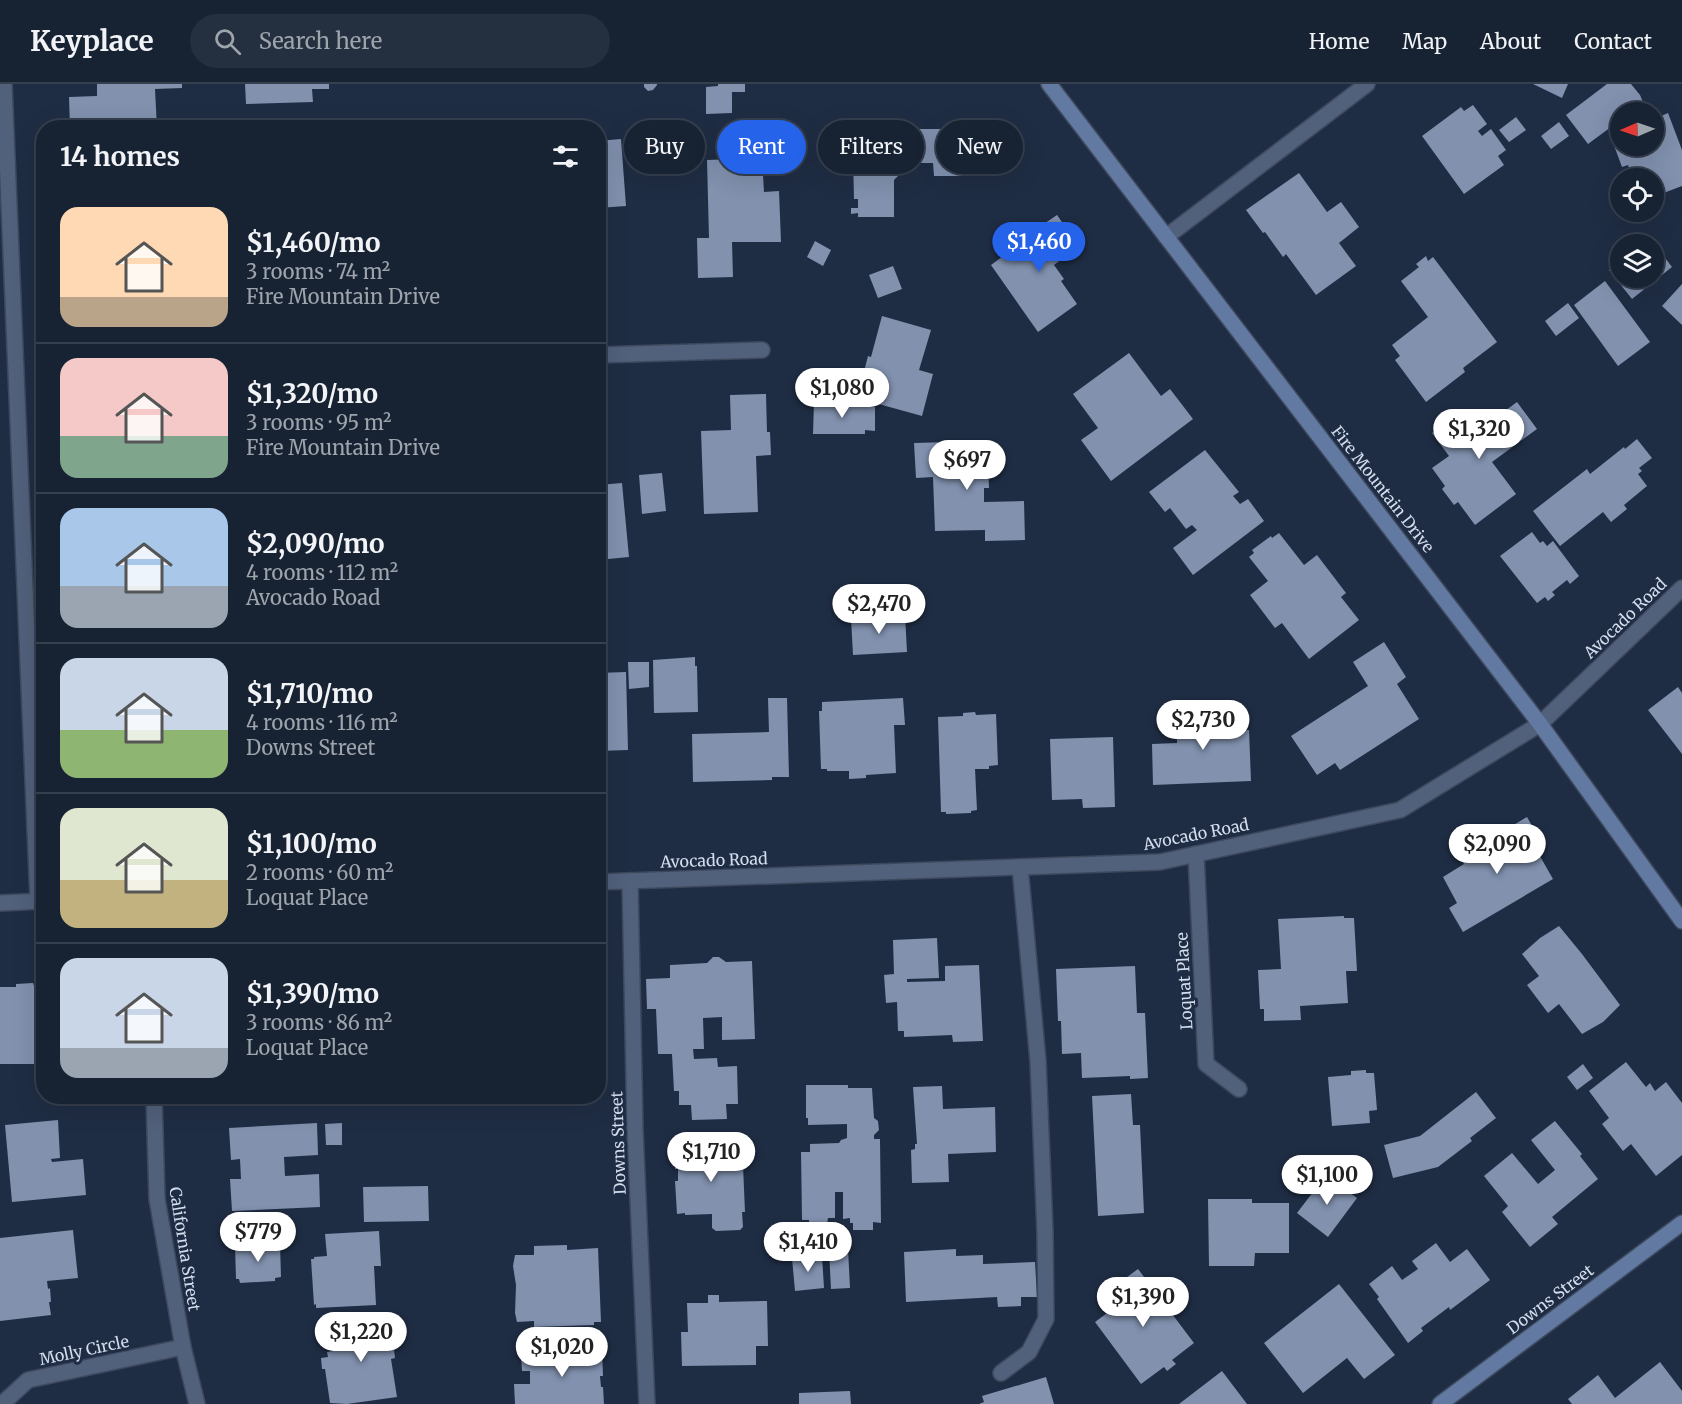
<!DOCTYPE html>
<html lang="en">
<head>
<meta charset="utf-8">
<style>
	body { margin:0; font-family:Merriweather,serif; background:#242f3f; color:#f1f3f6; height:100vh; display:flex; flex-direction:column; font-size:22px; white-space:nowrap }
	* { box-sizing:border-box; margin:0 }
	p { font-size:20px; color:#9ea4ac }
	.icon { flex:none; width:33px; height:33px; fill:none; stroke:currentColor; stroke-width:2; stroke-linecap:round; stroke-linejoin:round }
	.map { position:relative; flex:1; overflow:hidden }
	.drawer { position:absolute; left:36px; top:36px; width:570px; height:984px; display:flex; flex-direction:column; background:#172233; border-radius:24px; box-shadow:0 6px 24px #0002,0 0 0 2px #363f4e }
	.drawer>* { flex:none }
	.top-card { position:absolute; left:624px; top:36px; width:570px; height:54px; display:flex; gap:12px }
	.needle { width:39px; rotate:268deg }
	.buttons { position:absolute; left:1610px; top:18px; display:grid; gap:12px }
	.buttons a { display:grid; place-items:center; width:54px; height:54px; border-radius:50%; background:#172233; box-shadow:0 6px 24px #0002,0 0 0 2px #363f4e; font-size:30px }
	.price { position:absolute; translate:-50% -51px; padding:0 14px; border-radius:21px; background:#fff; color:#222; font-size:20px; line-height:39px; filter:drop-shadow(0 2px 3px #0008) }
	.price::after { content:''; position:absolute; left:50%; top:36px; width:18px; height:14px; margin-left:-9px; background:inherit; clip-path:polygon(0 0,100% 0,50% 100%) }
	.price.current { background:#2563eb; color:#fff }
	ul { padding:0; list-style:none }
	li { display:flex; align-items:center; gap:18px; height:150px; padding:0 24px }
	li+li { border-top:2px solid #363f4e }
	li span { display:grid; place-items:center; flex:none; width:168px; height:120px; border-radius:18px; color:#555 }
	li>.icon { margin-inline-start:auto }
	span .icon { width:72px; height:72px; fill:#fffc; stroke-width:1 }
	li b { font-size:26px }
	h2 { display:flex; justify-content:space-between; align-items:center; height:72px; padding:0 24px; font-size:26px }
	.chip { padding:0 21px; border-radius:27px; background:#172233; box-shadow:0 6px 24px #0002,0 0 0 2px #363f4e; font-size:21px; line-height:54px }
	.chip.current { background:#2563eb; color:#fff }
	header { display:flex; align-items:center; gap:36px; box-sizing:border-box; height:84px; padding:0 30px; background:#172233; border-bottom:2px solid #363f4e }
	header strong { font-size:28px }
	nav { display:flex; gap:33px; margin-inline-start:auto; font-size:21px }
	.search { width:420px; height:54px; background:#242f3f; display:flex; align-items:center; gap:15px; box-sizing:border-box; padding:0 21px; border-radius:33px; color:#9ea4ac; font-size:22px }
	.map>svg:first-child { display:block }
	.building { fill:#8191ae }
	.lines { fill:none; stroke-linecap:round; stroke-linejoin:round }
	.service-casing { stroke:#3d485d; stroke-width:18 }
	.minor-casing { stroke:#3d485d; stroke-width:18 }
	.tertiary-casing { stroke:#3d485d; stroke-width:18 }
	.secondary-casing { stroke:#3d485d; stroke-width:18 }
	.service { stroke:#51607b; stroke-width:15 }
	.minor { stroke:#51607b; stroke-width:15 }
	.tertiary { stroke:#51607b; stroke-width:15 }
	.secondary { stroke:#6279a2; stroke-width:15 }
	.labels { text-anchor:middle; stroke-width:6; stroke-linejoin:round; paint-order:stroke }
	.street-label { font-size:16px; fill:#d4dded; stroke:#1f2d44 }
</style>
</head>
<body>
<header>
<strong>Keyplace</strong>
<div class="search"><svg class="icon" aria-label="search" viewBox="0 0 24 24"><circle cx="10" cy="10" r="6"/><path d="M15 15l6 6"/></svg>Search here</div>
<nav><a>Home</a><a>Map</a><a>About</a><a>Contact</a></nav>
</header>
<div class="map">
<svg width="1682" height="1320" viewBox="0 0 1682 1320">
	<rect width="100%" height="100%" fill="#1f2d44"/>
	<path class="building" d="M 97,0 L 182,0 L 182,4 L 155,5 L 157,44 L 70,44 L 69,13 L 97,12 Z
		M 245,0 L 329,0 L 329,5 L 312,5 L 313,18 L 246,20 Z
		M 644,0 L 657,0 L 657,1 L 653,6 L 648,7 L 644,3 Z
		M 718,0 L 745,0 L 745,8 L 732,8 L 732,29 L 706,30 L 706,3 L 718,2 Z
		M 1533,0 L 1568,0 L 1562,14 Z
		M 1607,0 L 1631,0 L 1640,11 L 1647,28 L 1620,28 L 1620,62 L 1653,62 L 1653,38 L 1660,35 L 1659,33 L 1668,29 L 1682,66 L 1682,102 L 1653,113 L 1653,94 L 1633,94 L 1628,81 L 1622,83 L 1612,56 L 1615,55 L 1611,43 L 1588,60 L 1566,31 Z
		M 1473,21 L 1487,40 L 1478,47 L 1482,52 L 1491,45 L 1506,66 L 1498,72 L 1504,81 L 1464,110 L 1422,52 L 1461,23 L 1464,27 Z
		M 1516,33 L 1526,46 L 1509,58 L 1499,46 Z
		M 1559,38 L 1569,52 L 1551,65 L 1541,52 Z
		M 885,42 L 906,42 L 906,45 L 964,45 L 964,92 L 934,92 L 933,79 L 911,79 L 894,96 L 894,133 L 858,133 L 858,129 L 851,130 L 851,124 L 858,124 L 858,115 L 854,115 L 853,73 Z
		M 621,55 L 626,122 L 598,124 L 598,57 Z
		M 762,74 L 764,108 L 779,107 L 781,158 L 732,158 L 733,193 L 698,194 L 697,154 L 709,154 L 707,76 Z
		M 1299,89 L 1327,128 L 1341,118 L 1359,143 L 1339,159 L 1356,182 L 1316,211 L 1286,170 L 1283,173 L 1265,148 L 1263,149 L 1246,126 Z
		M 1057,131 L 1079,162 L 1054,181 L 1064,195 L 1061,197 L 1077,220 L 1038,248 L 991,181 L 1028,154 L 1026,152 Z
		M 1650,154 L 1672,183 L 1632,215 L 1609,186 L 1620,177 L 1620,194 L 1653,194 L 1653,160 L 1642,160 Z
		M 815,157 L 831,166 L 823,182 L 807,173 Z
		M 598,164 L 600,164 L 602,189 L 598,189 Z
		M 1426,172 L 1428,177 L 1433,173 L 1497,258 L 1463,284 L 1465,288 L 1426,318 L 1395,276 L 1400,272 L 1392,261 L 1428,233 L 1401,197 L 1419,183 L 1416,180 Z
		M 893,182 L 902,205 L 878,214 L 869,191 Z
		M 1605,197 L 1650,258 L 1618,282 L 1574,221 Z
		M 1682,200 L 1682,241 L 1662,222 Z
		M 1568,219 L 1579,234 L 1556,252 L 1545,237 Z
		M 882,232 L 931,246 L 919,286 L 933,290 L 922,332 L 857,314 L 868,272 L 871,273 Z
		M 1129,269 L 1161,312 L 1170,305 L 1193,335 L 1111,397 L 1081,356 L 1098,344 L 1073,310 Z
		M 766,310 L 767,348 L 770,348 L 771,371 L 756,372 L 758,428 L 704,430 L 701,347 L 731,346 L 730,311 Z
		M 814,318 L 846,318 L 847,323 L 875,323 L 875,347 L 865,346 L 865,350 L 813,350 Z
		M 1517,318 L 1537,345 L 1492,378 L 1516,410 L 1475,441 L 1458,418 L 1454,421 L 1442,405 L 1445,402 L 1432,384 L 1449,372 L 1432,349 L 1463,326 L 1478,347 Z
		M 1637,355 L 1652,374 L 1639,384 L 1642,387 L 1638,390 L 1647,402 L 1624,421 L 1627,425 L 1611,438 L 1603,428 L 1560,462 L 1533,427 L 1587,385 L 1590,390 L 1624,363 L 1625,365 Z
		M 987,357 L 989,404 L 984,404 L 984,418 L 1024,417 L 1025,456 L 985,457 L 985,446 L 935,447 L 933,393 L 916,394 L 914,359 Z
		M 1205,366 L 1239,408 L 1233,412 L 1240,420 L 1248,415 L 1264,437 L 1193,491 L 1173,464 L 1197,446 L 1192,441 L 1186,445 L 1170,424 L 1165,428 L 1149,408 Z
		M 662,389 L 666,427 L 642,430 L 639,391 Z
		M 622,399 L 629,473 L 598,476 L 598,401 Z
		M 1532,448 L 1540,459 L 1543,457 L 1547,462 L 1553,457 L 1579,492 L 1570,500 L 1567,496 L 1552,508 L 1555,511 L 1548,517 L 1545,513 L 1537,519 L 1500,472 Z
		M 1279,449 L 1304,481 L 1317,471 L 1346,509 L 1341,513 L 1359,536 L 1309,575 L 1282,539 L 1275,544 L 1250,511 L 1268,497 L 1249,473 L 1254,469 L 1252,466 L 1271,452 L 1272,454 Z
		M 905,531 L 907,568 L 853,571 L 851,534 Z
		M 1384,558 L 1406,593 L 1397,600 L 1419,635 L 1340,686 L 1335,679 L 1317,691 L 1291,652 L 1368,602 L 1353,578 Z
		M 695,573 L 695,582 L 697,582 L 698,628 L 654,629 L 653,576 Z
		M 628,578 L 649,578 L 649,603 L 629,605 Z
		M 626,588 L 628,666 L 598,667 L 598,589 Z
		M 1678,603 L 1682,609 L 1682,670 L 1648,626 Z
		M 768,614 L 787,614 L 789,693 L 772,693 L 772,696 L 693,698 L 692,650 L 769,648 Z
		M 903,614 L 905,641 L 894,641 L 896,689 L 866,691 L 866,694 L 849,695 L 849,687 L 827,687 L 827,685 L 821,685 L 819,627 L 822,627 L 822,618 Z
		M 1223,624 L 1224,647 L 1249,646 L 1251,697 L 1153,701 L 1152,660 L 1177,659 L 1176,626 Z
		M 975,628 L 976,631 L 996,630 L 998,681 L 989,682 L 989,685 L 975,685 L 977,726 L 971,727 L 971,729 L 946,730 L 946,728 L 941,728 L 938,633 L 963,632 L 963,629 Z
		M 1113,653 L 1115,723 L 1083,724 L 1082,715 L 1052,716 L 1050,655 Z
		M 1527,733 L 1540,756 L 1532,761 L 1537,767 L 1553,795 L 1463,848 L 1449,824 L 1457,819 L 1443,793 L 1464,780 L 1462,777 L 1466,774 L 1464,771 Z
		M 1344,832 L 1344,834 L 1354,834 L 1357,887 L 1346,887 L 1348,919 L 1300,922 L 1301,936 L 1264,937 L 1264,925 L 1260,925 L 1258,886 L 1281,885 L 1278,835 Z
		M 1559,842 L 1582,870 L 1620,921 L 1603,938 L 1582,950 L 1559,920 L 1548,929 L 1527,901 L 1539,892 L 1522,870 L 1540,854 Z
		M 937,854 L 939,894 L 907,895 L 907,898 L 945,897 L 945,882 L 979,881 L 983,957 L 953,958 L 952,951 L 904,953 L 904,947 L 898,947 L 897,918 L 886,919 L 884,891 L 894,890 L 893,856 Z
		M 713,873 L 719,873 L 726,878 L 752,877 L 755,955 L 722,956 L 722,933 L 703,934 L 704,965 L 693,965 L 694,975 L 717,974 L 718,983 L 737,982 L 738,1020 L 726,1020 L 727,1035 L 692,1036 L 691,1021 L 679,1021 L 679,1007 L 674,1007 L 672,970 L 658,970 L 656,925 L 647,925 L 646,895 L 670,894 L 670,881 L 707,879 Z
		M 1135,882 L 1137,929 L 1145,929 L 1148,994 L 1130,995 L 1130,992 L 1082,994 L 1081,969 L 1062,970 L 1061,937 L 1058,937 L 1056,885 Z
		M 33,899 L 34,902 L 44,902 L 44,938 L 40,938 L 40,943 L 44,943 L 44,980 L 0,980 L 0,903 L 16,903 L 16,900 Z
		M 1626,978 L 1646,1003 L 1650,999 L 1655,1007 L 1666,998 L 1682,1019 L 1682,1071 L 1656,1092 L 1631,1060 L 1623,1067 L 1602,1040 L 1609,1034 L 1589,1007 Z
		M 1583,980 L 1593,994 L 1577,1006 L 1567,993 Z
		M 1366,986 L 1366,989 L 1374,989 L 1377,1026 L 1369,1027 L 1370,1039 L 1332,1042 L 1328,993 L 1351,991 L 1351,987 Z
		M 806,1001 L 848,1001 L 848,1004 L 872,1004 L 874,1034 L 878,1037 L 879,1046 L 874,1051 L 874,1055 L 880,1055 L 881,1139 L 873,1138 L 873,1146 L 853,1146 L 853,1139 L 850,1139 L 850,1134 L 843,1135 L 843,1108 L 835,1108 L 835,1134 L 828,1134 L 826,1147 L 811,1147 L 812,1140 L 809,1140 L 809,1136 L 802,1136 L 801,1068 L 810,1068 L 810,1060 L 839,1059 L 841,1056 L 847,1054 L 847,1040 L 808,1041 L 808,1034 L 806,1034 Z
		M 942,1002 L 943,1025 L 995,1023 L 996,1068 L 948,1070 L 949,1098 L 912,1099 L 911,1066 L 915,1065 L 915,1060 L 917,1060 L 913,1003 Z
		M 1476,1008 L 1496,1034 L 1470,1054 L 1472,1057 L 1438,1083 L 1393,1094 L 1384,1061 L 1420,1052 Z
		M 1131,1010 L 1133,1041 L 1140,1041 L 1144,1129 L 1098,1132 L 1092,1012 Z
		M 542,1012 L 577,1012 L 577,1020 L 542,1021 Z
		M 58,1036 L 60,1074 L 51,1075 L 52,1078 L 83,1075 L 86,1111 L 12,1118 L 5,1041 Z
		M 1555,1037 L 1582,1070 L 1580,1072 L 1598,1095 L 1552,1133 L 1558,1140 L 1530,1163 L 1502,1128 L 1508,1122 L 1484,1092 L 1512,1069 L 1538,1100 L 1555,1086 L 1531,1056 Z
		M 317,1039 L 318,1071 L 284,1073 L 285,1092 L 319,1090 L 320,1123 L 232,1127 L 230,1095 L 241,1095 L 240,1075 L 231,1076 L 229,1044 Z
		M 342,1039 L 342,1061 L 326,1061 L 325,1040 Z
		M 742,1058 L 745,1128 L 742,1128 L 743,1143 L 740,1146 L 716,1147 L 712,1144 L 712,1130 L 685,1131 L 685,1129 L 677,1130 L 675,1097 L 678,1097 L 678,1085 L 675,1085 L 674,1061 Z
		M 1326,1091 L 1357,1114 L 1328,1153 L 1297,1129 Z
		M 428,1102 L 429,1137 L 364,1138 L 363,1103 Z
		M 1208,1115 L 1252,1115 L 1252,1119 L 1289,1119 L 1289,1169 L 1255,1169 L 1254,1182 L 1209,1182 Z
		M 73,1146 L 78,1194 L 47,1197 L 48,1205 L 50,1204 L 51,1218 L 49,1218 L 51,1231 L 0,1237 L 0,1154 Z
		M 379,1147 L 381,1182 L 374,1182 L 376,1221 L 316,1224 L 316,1220 L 314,1221 L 311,1175 L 314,1175 L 314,1173 L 327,1172 L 325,1150 Z
		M 1436,1159 L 1450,1178 L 1467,1165 L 1490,1196 L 1450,1226 L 1449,1223 L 1421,1244 L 1423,1247 L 1408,1259 L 1377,1215 L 1379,1213 L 1369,1200 L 1392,1182 L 1402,1196 L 1418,1185 L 1412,1177 Z
		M 280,1160 L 281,1193 L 275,1194 L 275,1197 L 240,1199 L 239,1195 L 236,1195 L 235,1161 Z
		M 567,1161 L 567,1166 L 598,1164 L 601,1238 L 594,1238 L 594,1241 L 534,1243 L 534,1237 L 517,1238 L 515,1229 L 516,1201 L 513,1182 L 515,1171 L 534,1171 L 534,1162 Z
		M 848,1165 L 850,1204 L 831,1205 L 829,1166 Z
		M 956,1165 L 956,1172 L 983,1171 L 983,1180 L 1035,1178 L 1037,1213 L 1021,1213 L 1021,1222 L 998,1223 L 997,1213 L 906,1218 L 904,1168 Z
		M 822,1172 L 824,1204 L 795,1207 L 792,1174 Z
		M 1138,1185 L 1194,1259 L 1172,1276 L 1176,1280 L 1167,1287 L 1164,1283 L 1141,1300 L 1095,1238 L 1118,1221 L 1108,1207 Z
		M 1339,1200 L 1395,1271 L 1364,1295 L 1347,1274 L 1303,1309 L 1264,1259 Z
		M 708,1211 L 719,1211 L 719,1218 L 767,1217 L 768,1262 L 756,1262 L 756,1281 L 682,1282 L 681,1248 L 688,1248 L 687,1219 L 708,1219 Z
		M 390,1233 L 395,1274 L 391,1275 L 397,1313 L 347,1320 L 330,1319 L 325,1285 L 322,1285 L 321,1274 L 328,1273 L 327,1268 L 339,1266 L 335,1241 Z
		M 602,1265 L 603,1292 L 600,1292 L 601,1303 L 603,1303 L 604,1320 L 515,1320 L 514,1300 L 530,1300 L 530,1287 L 522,1287 L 521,1272 L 530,1272 L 530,1269 Z
		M 1660,1278 L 1682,1307 L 1682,1320 L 1572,1320 L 1568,1315 L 1598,1291 L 1615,1314 Z
		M 1222,1287 L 1247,1320 L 1179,1320 Z
		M 1046,1293 L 1054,1320 L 979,1320 L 984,1318 L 982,1312 Z
		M 850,1307 L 851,1320 L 799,1320 L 799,1309 Z"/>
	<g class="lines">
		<defs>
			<path id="service" d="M 1166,153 L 1367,0
				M 598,271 L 762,266
				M 1001,1289 L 1029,1268 L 1046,1235 L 1045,1148 L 1038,977 L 1020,783"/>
			<path id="minor" d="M 4,0 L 38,817
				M 1196,770 L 1206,980 L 1239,1005
				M 630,797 L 635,1046 L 647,1320
				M 0,819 L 44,817
				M 2,1320 L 28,1296 L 183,1263"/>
			<path id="tertiary" d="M 598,798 L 1160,778 L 1400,726 L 1540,640 L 1682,504
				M 154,1012 L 157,1115 L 183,1263 L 197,1320"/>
			<path id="secondary" d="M 1049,0 L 1540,640 L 1682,837
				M 1440,1320 L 1682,1139"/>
		</defs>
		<use href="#service" class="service-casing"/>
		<use href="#minor" class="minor-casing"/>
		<use href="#tertiary" class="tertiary-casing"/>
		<use href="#secondary" class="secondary-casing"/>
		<use href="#service" class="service"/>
		<use href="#minor" class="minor"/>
		<use href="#tertiary" class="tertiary"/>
		<use href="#secondary" class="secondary"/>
	</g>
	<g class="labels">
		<g class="street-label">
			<text transform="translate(1383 405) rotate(52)" y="6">Fire Mountain Drive</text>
			<text transform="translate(1625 534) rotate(-44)" y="6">Avocado Road</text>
			<text transform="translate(1196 750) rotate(-11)" y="6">Avocado Road</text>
			<text transform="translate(714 776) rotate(-2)" y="6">Avocado Road</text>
			<text transform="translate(1184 897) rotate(-93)" y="6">Loquat Place</text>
			<text transform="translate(618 1059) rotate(-92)" y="6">Downs Street</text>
			<text transform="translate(185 1165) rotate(81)" y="6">California Street</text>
			<text transform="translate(1550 1215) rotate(-37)" y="6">Downs Street</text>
			<text transform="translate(84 1266) rotate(-12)" y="6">Molly Circle</text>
		</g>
	</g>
</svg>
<div class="buttons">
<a><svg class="needle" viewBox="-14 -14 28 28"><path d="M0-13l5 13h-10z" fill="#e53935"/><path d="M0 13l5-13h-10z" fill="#9ea4ac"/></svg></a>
<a><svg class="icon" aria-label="locate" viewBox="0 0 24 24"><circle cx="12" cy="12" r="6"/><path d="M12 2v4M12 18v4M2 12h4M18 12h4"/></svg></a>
<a><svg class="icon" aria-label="layers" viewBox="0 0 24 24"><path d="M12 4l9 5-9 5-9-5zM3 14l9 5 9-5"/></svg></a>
</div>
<b class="price current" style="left:1039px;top:189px">$1,460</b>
<b class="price" style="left:842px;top:335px">$1,080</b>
<b class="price" style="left:1479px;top:376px">$1,320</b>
<b class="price" style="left:967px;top:407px">$697</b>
<b class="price" style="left:879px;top:551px">$2,470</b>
<b class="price" style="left:1203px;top:667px">$2,730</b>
<b class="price" style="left:1497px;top:791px">$2,090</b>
<b class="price" style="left:711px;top:1099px">$1,710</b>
<b class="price" style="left:1327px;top:1122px">$1,100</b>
<b class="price" style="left:258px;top:1179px">$779</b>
<b class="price" style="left:808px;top:1189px">$1,410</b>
<b class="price" style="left:1143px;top:1244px">$1,390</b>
<b class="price" style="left:361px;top:1279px">$1,220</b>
<b class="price" style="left:562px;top:1294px">$1,020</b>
<div class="top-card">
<a class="chip">Buy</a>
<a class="chip current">Rent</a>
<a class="chip">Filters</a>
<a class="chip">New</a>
</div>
<section class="drawer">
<h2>14 homes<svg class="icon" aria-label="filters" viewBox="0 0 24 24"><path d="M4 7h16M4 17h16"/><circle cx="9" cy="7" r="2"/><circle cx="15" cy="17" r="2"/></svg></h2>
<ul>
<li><span style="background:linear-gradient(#ffd9b3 75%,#b9a48a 0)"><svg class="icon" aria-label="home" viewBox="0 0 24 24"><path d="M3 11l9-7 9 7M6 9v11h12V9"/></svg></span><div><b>$1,460/mo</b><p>3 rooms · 74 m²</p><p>Fire Mountain Drive</p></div></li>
<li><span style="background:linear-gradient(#f6c9c9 65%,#7fa58c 0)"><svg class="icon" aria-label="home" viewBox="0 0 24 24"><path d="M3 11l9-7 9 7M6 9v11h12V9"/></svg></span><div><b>$1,320/mo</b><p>3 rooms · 95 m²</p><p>Fire Mountain Drive</p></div></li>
<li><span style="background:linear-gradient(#a9c7e8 65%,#9aa5b1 0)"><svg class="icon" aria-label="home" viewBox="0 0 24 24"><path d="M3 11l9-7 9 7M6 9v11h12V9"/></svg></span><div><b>$2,090/mo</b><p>4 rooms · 112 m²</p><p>Avocado Road</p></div></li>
<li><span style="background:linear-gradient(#c9d6e8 60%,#8fb573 0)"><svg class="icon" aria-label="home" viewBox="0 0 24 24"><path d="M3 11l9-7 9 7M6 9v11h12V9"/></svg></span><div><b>$1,710/mo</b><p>4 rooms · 116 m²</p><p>Downs Street</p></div></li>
<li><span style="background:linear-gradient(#dfe7d0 60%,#c2b280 0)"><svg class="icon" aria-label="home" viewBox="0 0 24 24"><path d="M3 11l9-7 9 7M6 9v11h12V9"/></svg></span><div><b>$1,100/mo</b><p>2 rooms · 60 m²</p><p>Loquat Place</p></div></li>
<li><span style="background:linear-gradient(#c9d6e8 75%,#9aa5b1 0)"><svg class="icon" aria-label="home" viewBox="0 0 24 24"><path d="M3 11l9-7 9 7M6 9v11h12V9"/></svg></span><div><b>$1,390/mo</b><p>3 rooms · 86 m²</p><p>Loquat Place</p></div></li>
</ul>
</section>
</div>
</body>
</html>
